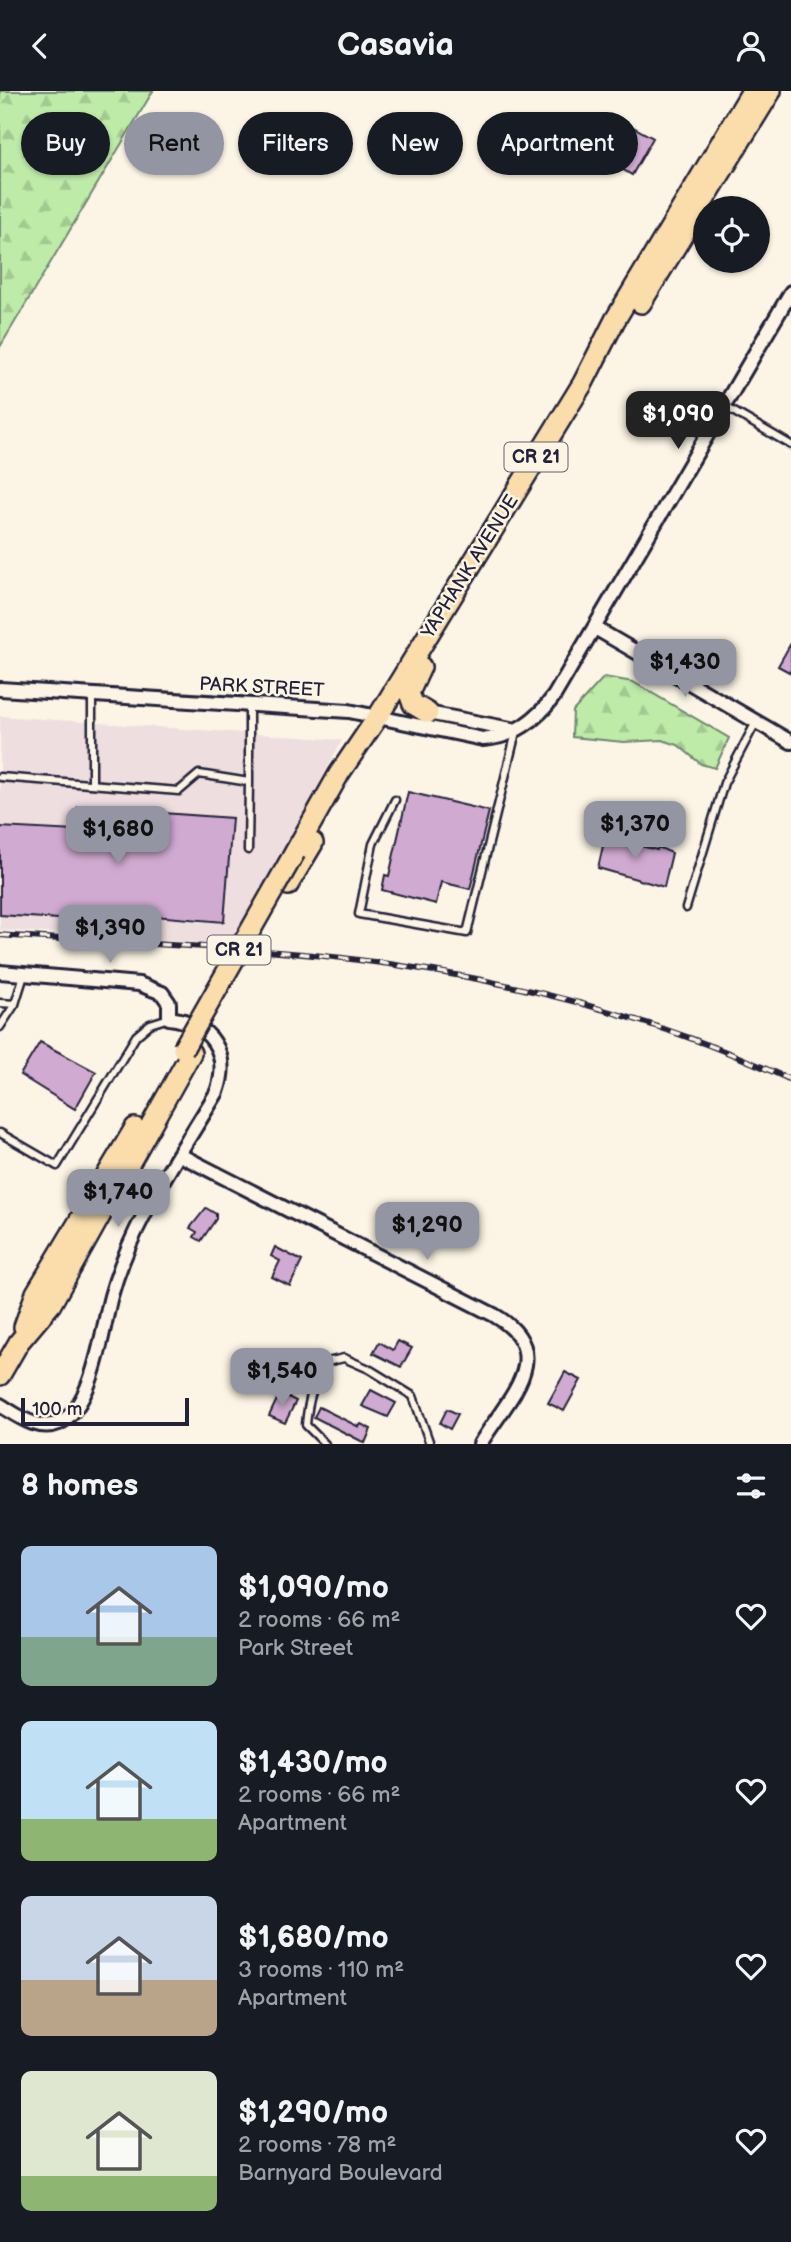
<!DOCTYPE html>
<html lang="en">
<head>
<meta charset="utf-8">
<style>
	body { margin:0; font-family:"Balsamiq Sans",sans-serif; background:#20242c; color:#f1f3f6; height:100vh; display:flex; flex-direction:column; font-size:26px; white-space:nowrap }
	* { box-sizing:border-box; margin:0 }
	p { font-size:23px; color:#9ea1a6 }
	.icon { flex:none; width:38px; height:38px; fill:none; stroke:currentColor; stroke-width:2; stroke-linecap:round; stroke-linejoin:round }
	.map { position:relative; height:1353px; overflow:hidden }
	.sheet { display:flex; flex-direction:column; background:#171b24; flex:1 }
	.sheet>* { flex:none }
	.banner { position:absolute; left:21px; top:21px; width:749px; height:63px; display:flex; gap:14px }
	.controls { position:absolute; left:693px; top:105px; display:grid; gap:14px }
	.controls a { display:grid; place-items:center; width:77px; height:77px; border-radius:50%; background:#171b24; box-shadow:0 2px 5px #0004; font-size:35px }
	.scale { position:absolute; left:21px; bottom:18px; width:168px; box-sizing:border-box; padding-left:7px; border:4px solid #22223b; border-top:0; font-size:19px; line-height:24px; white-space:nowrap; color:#22223b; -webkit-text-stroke:5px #fcf5e5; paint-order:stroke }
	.price { position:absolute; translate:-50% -60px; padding:0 16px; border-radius:14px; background:#9495a2; color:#111; font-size:23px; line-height:46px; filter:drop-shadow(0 2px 4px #0008) }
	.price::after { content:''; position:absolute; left:50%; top:42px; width:21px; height:16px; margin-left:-10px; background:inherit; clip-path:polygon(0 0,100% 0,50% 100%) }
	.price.active { background:#222; color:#fff }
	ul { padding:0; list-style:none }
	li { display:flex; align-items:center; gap:21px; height:175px; padding:0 21px }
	li span { display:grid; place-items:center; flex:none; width:196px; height:140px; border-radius:10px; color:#555 }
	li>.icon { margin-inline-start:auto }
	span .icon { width:84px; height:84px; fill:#fffc; stroke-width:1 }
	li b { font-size:30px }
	h2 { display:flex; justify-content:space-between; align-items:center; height:84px; padding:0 21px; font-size:30px }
	.tag { padding:0 24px; border-radius:32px; background:#171b24; box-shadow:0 2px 5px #0004; font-size:24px; line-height:63px }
	.tag.active { background:#9495a2; color:#111 }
	header { display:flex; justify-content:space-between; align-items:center; height:91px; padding:0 21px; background:#171b24; font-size:32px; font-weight:600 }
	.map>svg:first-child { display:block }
	.built { fill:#efdedf }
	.forest { fill:url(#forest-firs); stroke:#708672; stroke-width:2 }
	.building { fill:#d1aad1; stroke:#22223b; stroke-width:2 }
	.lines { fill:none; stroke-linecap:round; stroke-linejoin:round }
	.lane-casing { stroke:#22223b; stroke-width:11 }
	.street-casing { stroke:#22223b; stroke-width:18 }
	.primary-casing { stroke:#22223b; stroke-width:24 }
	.lane { stroke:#fcf5e5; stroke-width:6 }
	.street { stroke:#fcf5e5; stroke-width:12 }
	.primary { stroke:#faddab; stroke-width:19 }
	.rail-casing { stroke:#22223b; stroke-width:6 }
	.rail { stroke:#fcf5e5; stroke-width:3.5; stroke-dasharray:10; stroke-linecap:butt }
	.primary-bridge-casing { stroke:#22223b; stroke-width:24; stroke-linecap:butt }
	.primary-bridge { stroke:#faddab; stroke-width:19 }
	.labels { text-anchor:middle; stroke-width:5; stroke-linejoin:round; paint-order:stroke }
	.shield { fill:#fcf5e5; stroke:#63616e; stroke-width:2 }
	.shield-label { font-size:18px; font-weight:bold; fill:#22223b }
	.street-label { font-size:19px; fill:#22223b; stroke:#fcf5e5 }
</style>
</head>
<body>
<header><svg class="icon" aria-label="back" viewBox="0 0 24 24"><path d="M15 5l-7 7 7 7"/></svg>Casavia<svg class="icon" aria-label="person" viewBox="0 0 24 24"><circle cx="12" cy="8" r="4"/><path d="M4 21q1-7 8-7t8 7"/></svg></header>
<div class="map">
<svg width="791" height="1353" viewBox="0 0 791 1353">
	<defs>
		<pattern id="forest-firs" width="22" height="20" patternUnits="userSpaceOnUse" patternTransform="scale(1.75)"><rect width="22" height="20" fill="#beeba8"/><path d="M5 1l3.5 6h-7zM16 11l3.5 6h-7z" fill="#a3c992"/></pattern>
	</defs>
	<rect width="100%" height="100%" fill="#fcf5e5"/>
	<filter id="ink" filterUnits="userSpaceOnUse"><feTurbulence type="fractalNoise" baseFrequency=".0143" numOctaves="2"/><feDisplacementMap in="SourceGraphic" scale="14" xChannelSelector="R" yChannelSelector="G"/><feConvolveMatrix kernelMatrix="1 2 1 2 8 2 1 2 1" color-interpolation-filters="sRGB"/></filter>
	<g filter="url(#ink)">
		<path class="built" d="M 0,625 L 342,649 L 235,854 L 0,839 Z"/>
		<path class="forest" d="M 0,0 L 153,0 L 0,256 Z
			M 604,586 L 633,591 L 729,647 L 715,677 L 701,673 L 678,654 L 662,649 L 624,651 L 572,646 L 573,620 Z"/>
		<path class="building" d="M 626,32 L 653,47 L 632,84 L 605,68 Z
			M 791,552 L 791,582 L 778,575 Z
			M 408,701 L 489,720 L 470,798 L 441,791 L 436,813 L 382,799 L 385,784 L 389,785 Z
			M 78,716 L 232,727 L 224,831 L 73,818 L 72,829 L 0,824 L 0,736 L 76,740 Z
			M 605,746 L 657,759 L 658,756 L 672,762 L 664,796 L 598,777 Z
			M 40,951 L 96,981 L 75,1018 L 20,984 Z
			M 206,1117 L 216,1123 L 216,1128 L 201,1150 L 194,1146 L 197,1141 L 190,1137 Z
			M 275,1156 L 302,1170 L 290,1195 L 272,1186 L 280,1170 L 271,1165 Z
			M 398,1250 L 412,1257 L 401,1276 L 373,1262 L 379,1251 L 393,1259 Z
			M 565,1281 L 581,1289 L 564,1320 L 548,1312 Z
			M 371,1299 L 396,1312 L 388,1326 L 362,1315 Z
			M 280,1302 L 296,1310 L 285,1332 L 269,1325 Z
			M 319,1316 L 359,1336 L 361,1333 L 371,1338 L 365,1352 L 314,1326 Z
			M 447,1318 L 458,1323 L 450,1338 L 440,1332 Z"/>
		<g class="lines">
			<defs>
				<path id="lane" d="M 724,315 L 791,354
					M 0,686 L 179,700 L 199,683 L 249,691 L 249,614
					M 92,691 L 92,604
					M 395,709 L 373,753 L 359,823 L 467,842 L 516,641
					M 248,759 L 249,691
					M 686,817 L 724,692 L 756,631
					M 0,912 L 15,913
					M 0,936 L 15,913 L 24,884
					M 0,1042 L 57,1075 L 136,945 L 150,933 L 169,927
					M 325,1353 L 306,1334 C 308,1310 313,1291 327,1271 L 344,1267 L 369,1278 L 413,1305 L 430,1353"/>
				<path id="street" d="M 595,537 L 791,651
					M 0,598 L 349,620 L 483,648 C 512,647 538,628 554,605 L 791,201
					M 428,622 L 516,639
					M 0,881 L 139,893 L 162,902 L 169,912 L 169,927 C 211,932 231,962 217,1001 C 178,1066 131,1132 111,1205 C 102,1239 94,1315 59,1332 C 38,1341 17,1324 0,1314
					M 180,1064 L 494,1224 C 559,1262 508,1307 480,1353"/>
				<path id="primary" d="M 641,212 L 771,0
					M 421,576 L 409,602 L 413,613 L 428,622
					M 295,761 L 339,683 L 379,624 L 583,292 L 615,229 L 752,0
					M 288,794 L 313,752
					M 24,1236 L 36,1202 L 135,1037
					M 0,1284 L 19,1251 L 51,1213 L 191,962"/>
			</defs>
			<use href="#lane" class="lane-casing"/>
			<use href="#street" class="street-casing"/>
			<use href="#primary" class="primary-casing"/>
			<use href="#lane" class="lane"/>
			<use href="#street" class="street"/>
			<use href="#primary" class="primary"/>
			<defs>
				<path id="rail" d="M 0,844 C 114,853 229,854 343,867 C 497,885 650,923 791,989"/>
			</defs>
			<use href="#rail" class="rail-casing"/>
			<use href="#rail" class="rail"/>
			<defs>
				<path id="primary-bridge" d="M 183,958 L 295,761"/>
			</defs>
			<use href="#primary-bridge" class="primary-bridge-casing"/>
			<use href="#primary-bridge" class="primary-bridge"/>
		</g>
	</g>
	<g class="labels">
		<g class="shield">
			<rect x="504.5" y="351.5" width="63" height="29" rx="5"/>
			<rect x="207.5" y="844.5" width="63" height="29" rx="5"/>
		</g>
		<g class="shield-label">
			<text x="536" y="372">CR 21</text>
			<text x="239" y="865">CR 21</text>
		</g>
		<g class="street-label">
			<text transform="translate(469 475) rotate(-58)" y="7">YAPHANK AVENUE</text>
			<text transform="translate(262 595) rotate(3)" y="7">PARK STREET</text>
		</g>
	</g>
</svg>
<div class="controls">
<a><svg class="icon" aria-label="locate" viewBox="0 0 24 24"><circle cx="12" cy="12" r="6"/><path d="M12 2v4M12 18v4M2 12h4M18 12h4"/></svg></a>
</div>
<div class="scale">100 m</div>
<b class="price active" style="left:678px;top:360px">$1,090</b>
<b class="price" style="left:685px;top:608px">$1,430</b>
<b class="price" style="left:635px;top:770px">$1,370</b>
<b class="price" style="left:118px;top:775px">$1,680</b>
<b class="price" style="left:110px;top:874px">$1,390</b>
<b class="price" style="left:118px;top:1138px">$1,740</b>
<b class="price" style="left:427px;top:1171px">$1,290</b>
<b class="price" style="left:282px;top:1317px">$1,540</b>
<div class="banner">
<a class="tag">Buy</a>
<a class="tag active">Rent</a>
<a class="tag">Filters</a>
<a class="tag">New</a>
<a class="tag">Apartment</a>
</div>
</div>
<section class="sheet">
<h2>8 homes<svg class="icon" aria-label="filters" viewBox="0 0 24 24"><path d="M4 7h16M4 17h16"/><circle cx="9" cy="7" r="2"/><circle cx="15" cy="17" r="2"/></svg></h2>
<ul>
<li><span style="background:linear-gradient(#a9c7e8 65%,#7fa58c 0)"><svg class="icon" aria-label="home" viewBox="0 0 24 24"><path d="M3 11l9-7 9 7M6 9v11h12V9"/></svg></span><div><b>$1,090/mo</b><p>2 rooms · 66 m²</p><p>Park Street</p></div><svg class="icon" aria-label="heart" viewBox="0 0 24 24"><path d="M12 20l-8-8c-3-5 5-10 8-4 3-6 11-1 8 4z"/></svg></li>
<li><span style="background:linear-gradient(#bfe0f5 70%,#8fb573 0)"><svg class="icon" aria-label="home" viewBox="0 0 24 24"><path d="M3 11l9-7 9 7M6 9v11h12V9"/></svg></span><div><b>$1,430/mo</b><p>2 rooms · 66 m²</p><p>Apartment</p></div><svg class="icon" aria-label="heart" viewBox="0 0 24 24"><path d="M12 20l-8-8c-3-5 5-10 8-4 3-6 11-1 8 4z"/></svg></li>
<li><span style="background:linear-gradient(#c9d6e8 60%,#b9a48a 0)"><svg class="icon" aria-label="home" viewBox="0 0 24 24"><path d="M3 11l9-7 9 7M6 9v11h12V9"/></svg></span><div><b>$1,680/mo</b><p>3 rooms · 110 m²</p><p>Apartment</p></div><svg class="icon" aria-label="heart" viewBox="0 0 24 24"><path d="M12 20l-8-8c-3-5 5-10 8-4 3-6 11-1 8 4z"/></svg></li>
<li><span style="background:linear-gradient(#dfe7d0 75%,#8fb573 0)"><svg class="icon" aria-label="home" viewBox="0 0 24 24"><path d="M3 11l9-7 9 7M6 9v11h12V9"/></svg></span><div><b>$1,290/mo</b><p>2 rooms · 78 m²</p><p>Barnyard Boulevard</p></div><svg class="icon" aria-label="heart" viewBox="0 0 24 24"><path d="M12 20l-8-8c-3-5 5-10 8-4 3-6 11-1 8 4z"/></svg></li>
</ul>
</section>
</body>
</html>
